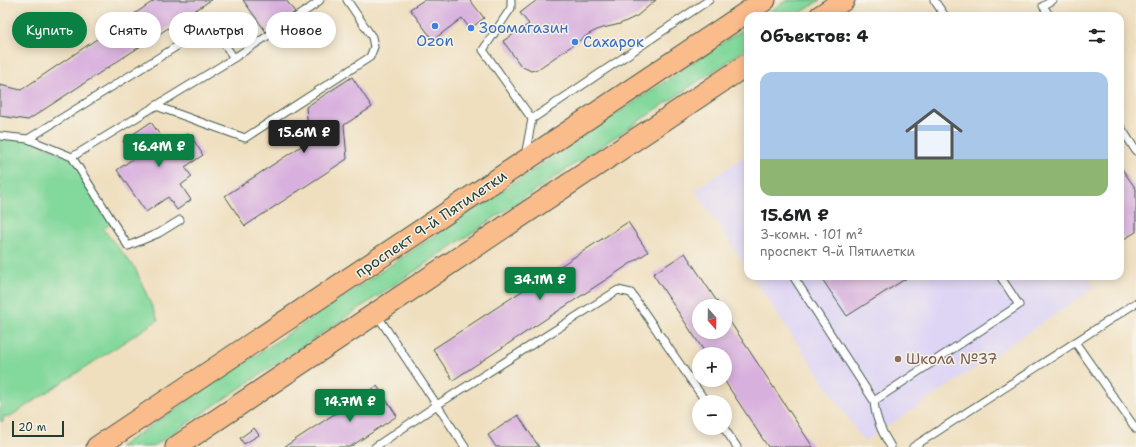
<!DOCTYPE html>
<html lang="ru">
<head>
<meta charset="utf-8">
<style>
	body { margin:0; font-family:"Shantell Sans",sans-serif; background:#f2f2f2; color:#202124; height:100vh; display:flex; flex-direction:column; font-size:15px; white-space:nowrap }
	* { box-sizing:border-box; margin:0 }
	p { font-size:13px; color:#757577 }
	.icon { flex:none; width:22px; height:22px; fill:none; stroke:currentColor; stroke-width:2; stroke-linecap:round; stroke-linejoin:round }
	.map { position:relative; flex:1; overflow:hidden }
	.panel { position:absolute; left:744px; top:12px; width:380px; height:268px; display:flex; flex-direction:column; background:#fff; border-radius:12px; box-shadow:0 2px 10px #0003 }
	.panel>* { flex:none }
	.top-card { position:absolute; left:12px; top:12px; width:380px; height:36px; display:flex; gap:8px }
	.needle { width:26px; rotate:160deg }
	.tools { position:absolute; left:692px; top:299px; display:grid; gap:8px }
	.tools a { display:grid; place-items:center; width:40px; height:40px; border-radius:50%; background:#fff; box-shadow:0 2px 10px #0003; font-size:20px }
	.scale { position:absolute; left:12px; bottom:10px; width:52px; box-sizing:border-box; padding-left:4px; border:2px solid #1f3d34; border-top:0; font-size:11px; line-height:14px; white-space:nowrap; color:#1f3d34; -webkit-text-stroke:3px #f7f3e8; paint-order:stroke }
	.price { position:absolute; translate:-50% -34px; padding:0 9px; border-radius:4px; background:#0b8043; color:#fff; font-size:13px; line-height:26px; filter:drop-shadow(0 1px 2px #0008) }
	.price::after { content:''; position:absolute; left:50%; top:24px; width:12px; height:9px; margin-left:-6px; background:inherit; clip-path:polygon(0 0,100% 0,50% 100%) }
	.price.on { background:#222; color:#fff }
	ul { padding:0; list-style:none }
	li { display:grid; align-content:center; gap:8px; height:212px; padding:0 16px }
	li span { display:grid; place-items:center; height:124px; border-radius:12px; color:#555 }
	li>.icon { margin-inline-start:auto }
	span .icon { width:72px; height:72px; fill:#fffc; stroke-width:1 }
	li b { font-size:17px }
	h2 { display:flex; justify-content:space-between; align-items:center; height:48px; padding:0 16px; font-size:17px }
	.chip { padding:0 14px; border-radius:18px; background:#fff; box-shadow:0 2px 10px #0003; font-size:14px; line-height:36px }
	.chip.on { background:#0b8043; color:#fff }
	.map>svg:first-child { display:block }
	.built { fill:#ded5f5 }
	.green { fill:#83d89c; stroke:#518a68 }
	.building { fill:#d8b0de }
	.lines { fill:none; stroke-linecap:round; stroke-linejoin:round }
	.lane-casing { stroke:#3e5549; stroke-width:9 }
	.primary-casing { stroke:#3e5549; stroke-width:23 }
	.lane { stroke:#fff; stroke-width:7 }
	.primary { stroke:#fabc8b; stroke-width:21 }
	.shop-dot { fill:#3f7fe0; stroke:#f7f3e8; stroke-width:1.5 }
	.education-dot { fill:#8d6e63; stroke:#f7f3e8; stroke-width:1.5 }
	.labels { text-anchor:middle; stroke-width:3; stroke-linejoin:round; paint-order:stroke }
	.shop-label { font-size:15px; fill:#366cbe; stroke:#f7f3e8; text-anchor:start }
	.street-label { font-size:15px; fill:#1f3d34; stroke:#f7f3e8 }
	.education-label { font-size:15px; fill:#785e54; stroke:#f7f3e8; text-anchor:start }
</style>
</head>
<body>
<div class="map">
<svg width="1136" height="447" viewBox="0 0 1136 447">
	<rect width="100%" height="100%" fill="#f7f3e8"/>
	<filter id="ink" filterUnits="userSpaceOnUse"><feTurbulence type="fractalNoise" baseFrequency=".025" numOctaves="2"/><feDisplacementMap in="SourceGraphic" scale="8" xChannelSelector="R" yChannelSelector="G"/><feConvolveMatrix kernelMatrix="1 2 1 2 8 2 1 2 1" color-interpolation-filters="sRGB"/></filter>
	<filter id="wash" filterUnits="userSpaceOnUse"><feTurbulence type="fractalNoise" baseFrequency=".012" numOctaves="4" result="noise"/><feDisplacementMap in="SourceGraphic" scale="16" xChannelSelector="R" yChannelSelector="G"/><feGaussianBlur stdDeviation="0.9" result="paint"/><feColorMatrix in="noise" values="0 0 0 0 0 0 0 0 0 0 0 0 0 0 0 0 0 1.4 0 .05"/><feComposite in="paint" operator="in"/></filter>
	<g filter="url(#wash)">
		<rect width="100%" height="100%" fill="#efdfbf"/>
		<path class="built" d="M 748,154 L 748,269 L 695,190 Z
			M 752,276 L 1087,276 L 1095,288 L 864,442 Z"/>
		<path class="green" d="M 787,0 L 820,0 L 796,16 L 763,16 Z
			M 748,26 L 748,48 L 152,447 L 119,447 Z
			M 0,136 L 28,139 L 72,157 L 113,222 L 103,229 L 135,268 L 158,320 L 9,417 L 4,416 L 3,422 L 0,421 Z"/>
		<g id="blocks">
			<path class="building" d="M 155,0 L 211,0 L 28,120 L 0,116 L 0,85 L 21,90 Z
				M 243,0 L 286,0 L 295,12 L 266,32 Z
				M 424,0 L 470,0 L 484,18 L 470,29 L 462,18 L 433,40 L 410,9 Z
				M 537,0 L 656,0 L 637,16 L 620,24 L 599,29 L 589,34 L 538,69 L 531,71 L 521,66 L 503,41 L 529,24 L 520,13 Z
				M 352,77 L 372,107 L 344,125 L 347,159 L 245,226 L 225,196 L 309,141 L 306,107 Z
				M 151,122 L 168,147 L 189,133 L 203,155 L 185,167 L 192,177 L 181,185 L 191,200 L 177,210 L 168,197 L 146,212 L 117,170 L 134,158 L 123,141 Z
				M 1120,166 L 1136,189 L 1136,232 L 1124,239 L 1120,233 Z
				M 628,222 L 648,252 L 453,380 L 433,349 Z
				M 685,253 L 720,306 L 699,306 L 699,332 L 725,332 L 725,314 L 813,447 L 768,447 L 724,380 L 725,380 L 725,354 L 706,354 L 653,274 Z
				M 820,276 L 910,276 L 847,316 Z
				M 377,386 L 397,416 L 350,447 L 284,447 Z
				M 518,415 L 539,447 L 496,447 L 488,435 Z
				M 254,428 L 259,435 L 244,444 L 240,438 Z"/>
		</g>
	</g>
	<g filter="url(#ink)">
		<use href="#blocks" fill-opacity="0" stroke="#3e5549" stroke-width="1"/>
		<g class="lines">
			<defs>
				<path id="lane" d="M 511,0 L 511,8 L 483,50 L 532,119
					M 934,0 L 945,16
					M 1050,16 L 1043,6 L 1053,0
					M 156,106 L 245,138 L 370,57 L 374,47 L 372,37 L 347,0
					M 1120,126 L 1136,151
					M 0,136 L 28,139 L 72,157
					M 28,139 L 211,25 L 234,58
					M 525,156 L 532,119 L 709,0
					M 180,220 L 159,233 L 128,246 L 72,157 L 234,58 L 313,6 L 320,0
					M 793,276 L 874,401 C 875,418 882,433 891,447
					M 377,315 L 465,447
					M 1075,342 L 1136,429
					M 874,401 L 1019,305 L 1000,276
					M 724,428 L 737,447
					M 375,447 L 437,405 L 618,290 L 631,293 L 706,402
					M 913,447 L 1136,303"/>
				<path id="primary" d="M 820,16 L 844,0
					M 97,447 L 765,0
					M 176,447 L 748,64"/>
			</defs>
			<use href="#lane" class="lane-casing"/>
			<use href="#primary" class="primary-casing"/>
			<use href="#lane" class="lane"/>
			<use href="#primary" class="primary"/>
		</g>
	</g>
	<g class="shop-dot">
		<circle cx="435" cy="26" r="4"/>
		<circle cx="471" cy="28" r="4"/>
		<circle cx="575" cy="42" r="4"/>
	</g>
	<circle class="education-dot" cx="898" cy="359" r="4"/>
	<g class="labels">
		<g class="shop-label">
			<text x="479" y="33">Зоомагазин</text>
			<text x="435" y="46" text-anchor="middle">Ozon</text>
			<text x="583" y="47">Сахарок</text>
		</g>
		<g class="street-label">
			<text transform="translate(431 224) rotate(-34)" y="5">проспект 9-й Пятилетки</text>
		</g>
		<g class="education-label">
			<text x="906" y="364">Школа №37</text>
		</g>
	</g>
</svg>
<div class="tools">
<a><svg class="needle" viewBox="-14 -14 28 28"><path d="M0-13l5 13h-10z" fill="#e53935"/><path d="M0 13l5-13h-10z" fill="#757577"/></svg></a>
<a>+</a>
<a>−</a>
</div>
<div class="scale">20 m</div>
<b class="price on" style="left:304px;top:154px">15.6M ₽</b>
<b class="price" style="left:159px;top:168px">16.4M ₽</b>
<b class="price" style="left:540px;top:301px">34.1M ₽</b>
<b class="price" style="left:350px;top:423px">14.7M ₽</b>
<div class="top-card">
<a class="chip on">Купить</a>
<a class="chip">Снять</a>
<a class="chip">Фильтры</a>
<a class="chip">Новое</a>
</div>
<section class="panel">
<h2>Объектов: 4<svg class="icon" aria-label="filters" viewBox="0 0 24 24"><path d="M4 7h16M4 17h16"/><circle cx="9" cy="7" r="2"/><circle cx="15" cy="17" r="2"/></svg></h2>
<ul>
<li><span style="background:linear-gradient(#a9c7e8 70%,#8fb573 0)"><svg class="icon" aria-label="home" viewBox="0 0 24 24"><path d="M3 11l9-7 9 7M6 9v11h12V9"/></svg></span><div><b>15.6M ₽</b><p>3-комн. · 101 m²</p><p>проспект 9-й Пятилетки</p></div></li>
</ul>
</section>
</div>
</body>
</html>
